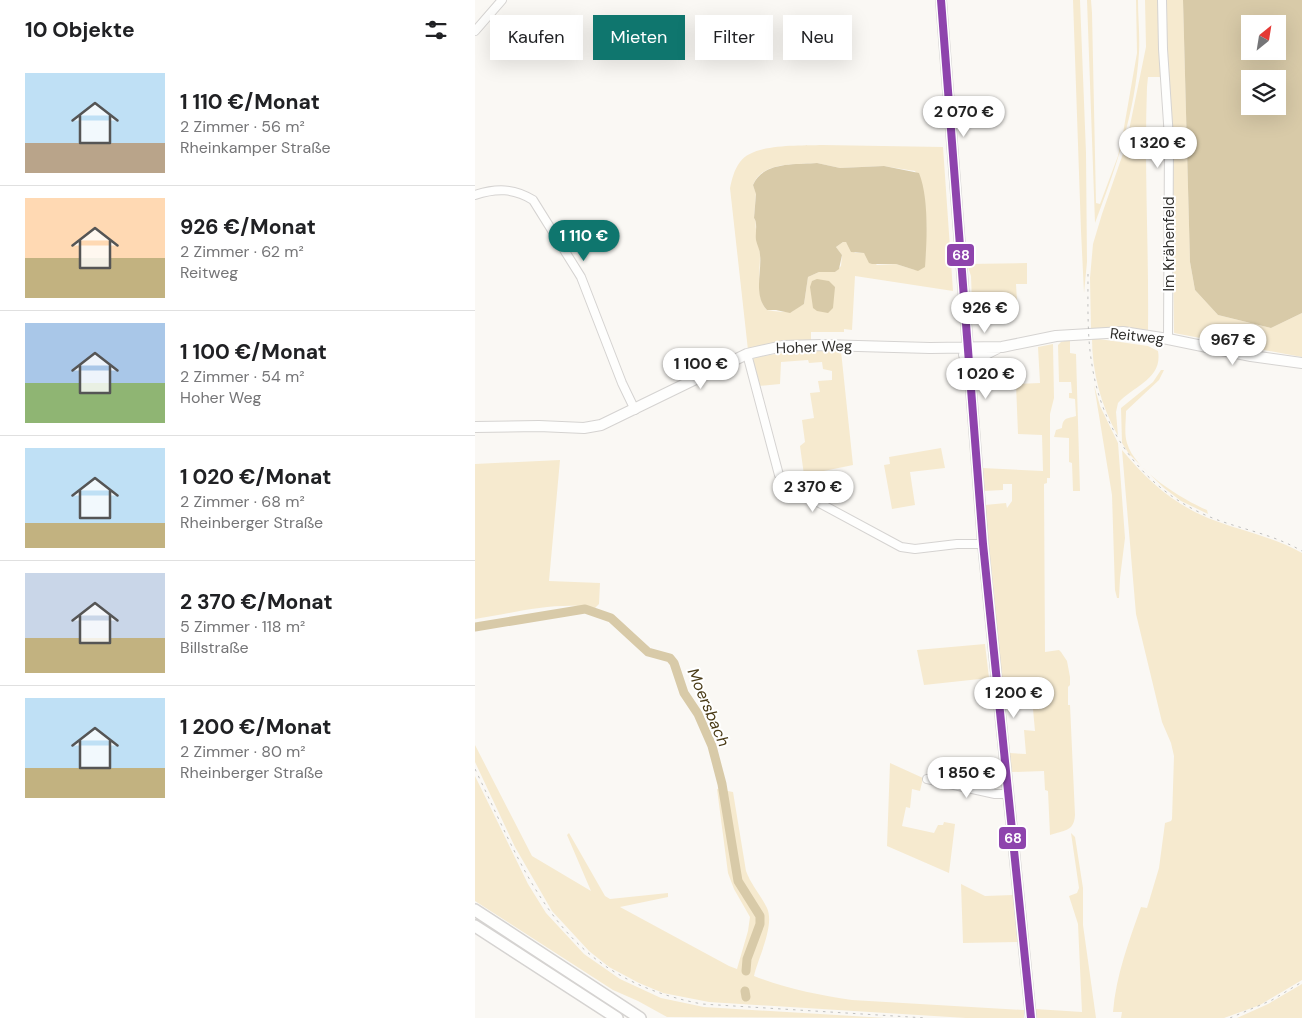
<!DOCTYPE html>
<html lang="de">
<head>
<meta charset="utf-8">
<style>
	body { margin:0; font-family:"DM Sans",sans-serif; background:#f2f2f2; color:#202124; height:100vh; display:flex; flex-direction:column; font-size:19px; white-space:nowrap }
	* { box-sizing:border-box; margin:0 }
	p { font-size:16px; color:#757577 }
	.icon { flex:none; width:28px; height:28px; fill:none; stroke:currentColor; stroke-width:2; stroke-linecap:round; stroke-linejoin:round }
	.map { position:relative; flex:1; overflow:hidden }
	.side { display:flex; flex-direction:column; background:#fff; width:475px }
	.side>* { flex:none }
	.hud { position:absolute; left:15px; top:15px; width:475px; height:45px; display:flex; gap:10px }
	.needle { width:32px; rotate:30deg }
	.controls { position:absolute; left:766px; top:15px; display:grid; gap:10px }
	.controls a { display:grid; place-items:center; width:45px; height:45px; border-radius:0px; background:#fff; box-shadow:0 5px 20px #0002; font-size:25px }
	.price { position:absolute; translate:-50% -42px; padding:0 11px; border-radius:18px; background:#fff; color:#222; font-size:16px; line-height:32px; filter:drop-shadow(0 1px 2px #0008) }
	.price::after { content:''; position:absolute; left:50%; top:30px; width:15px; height:11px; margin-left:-8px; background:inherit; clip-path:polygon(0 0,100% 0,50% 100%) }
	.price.selected { background:#0f766e; color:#fff }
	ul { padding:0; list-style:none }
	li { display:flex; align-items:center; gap:15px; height:125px; padding:0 25px }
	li+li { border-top:1px solid #e0e0e0 }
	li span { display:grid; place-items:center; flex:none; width:140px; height:100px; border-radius:0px; color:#555 }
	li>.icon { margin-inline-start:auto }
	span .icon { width:60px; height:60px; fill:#fffc; stroke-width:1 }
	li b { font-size:21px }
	h2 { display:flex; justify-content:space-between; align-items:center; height:60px; padding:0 25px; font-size:21px }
	.pill { padding:0 18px; border-radius:0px; background:#fff; box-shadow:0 5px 20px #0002; font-size:18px; line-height:45px }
	.pill.selected { background:#0f766e; color:#fff }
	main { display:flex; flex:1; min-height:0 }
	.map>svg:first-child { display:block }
	.green { fill:#f6eacf; fill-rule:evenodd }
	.water { fill:#d8caa8; fill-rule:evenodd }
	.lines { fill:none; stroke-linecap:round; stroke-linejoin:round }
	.river { stroke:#d8caa8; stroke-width:9 }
	.minor-casing { stroke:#d5d3d1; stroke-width:10 }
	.major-casing { stroke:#d5d3d1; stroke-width:12 }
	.highway-casing { stroke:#d5d3d1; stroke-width:14 }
	.minor { stroke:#fefefd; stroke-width:8 }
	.major { stroke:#fefefd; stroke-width:10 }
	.highway { stroke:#fefefd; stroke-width:11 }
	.rail { stroke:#bfbfbe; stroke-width:1; stroke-dasharray:2.5 5; stroke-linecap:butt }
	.bus-1-casing { stroke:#fff; stroke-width:11 }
	.bus-1 { stroke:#8e44ad; stroke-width:8 }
	.labels { text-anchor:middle; stroke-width:4; stroke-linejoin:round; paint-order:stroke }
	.street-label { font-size:15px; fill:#31302d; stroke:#fff }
	.water-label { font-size:16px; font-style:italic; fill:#4a3b16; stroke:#fff }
	.line-badge { stroke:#fff; stroke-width:2 }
	.badge-label { font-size:14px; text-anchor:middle; font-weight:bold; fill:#fff }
</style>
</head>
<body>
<main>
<section class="side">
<h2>10 Objekte<svg class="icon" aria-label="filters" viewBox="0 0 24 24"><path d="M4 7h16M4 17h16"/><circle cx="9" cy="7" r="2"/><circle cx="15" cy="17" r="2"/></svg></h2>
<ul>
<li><span style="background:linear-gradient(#bfe0f5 70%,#b9a48a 0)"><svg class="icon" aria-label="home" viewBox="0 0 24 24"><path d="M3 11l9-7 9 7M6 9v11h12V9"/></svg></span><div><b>1 110 €/Monat</b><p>2 Zimmer · 56 m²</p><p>Rheinkamper Straße</p></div></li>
<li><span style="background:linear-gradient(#ffd9b3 60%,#c2b280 0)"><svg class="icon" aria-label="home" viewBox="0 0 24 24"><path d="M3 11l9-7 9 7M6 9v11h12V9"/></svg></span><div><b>926 €/Monat</b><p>2 Zimmer · 62 m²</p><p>Reitweg</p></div></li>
<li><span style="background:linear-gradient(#a9c7e8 60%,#8fb573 0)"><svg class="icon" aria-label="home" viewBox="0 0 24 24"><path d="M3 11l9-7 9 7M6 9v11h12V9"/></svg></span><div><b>1 100 €/Monat</b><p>2 Zimmer · 54 m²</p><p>Hoher Weg</p></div></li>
<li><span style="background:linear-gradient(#bfe0f5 75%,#c2b280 0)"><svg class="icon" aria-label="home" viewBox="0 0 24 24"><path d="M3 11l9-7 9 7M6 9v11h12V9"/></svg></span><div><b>1 020 €/Monat</b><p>2 Zimmer · 68 m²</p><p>Rheinberger Straße</p></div></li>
<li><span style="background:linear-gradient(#c9d6e8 65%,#c2b280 0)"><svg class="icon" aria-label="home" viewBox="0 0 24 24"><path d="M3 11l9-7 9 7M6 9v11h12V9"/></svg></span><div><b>2 370 €/Monat</b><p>5 Zimmer · 118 m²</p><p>Billstraße</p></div></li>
<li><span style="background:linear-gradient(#bfe0f5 70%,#c2b280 0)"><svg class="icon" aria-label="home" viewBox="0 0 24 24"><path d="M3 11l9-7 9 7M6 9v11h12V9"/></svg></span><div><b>1 200 €/Monat</b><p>2 Zimmer · 80 m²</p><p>Rheinberger Straße</p></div></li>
</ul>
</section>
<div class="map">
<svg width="827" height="1018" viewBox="0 0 827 1018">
	<rect width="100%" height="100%" fill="#faf8f4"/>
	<path class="green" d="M 598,0 L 605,0 L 611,153 L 612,262 L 609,293 L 606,231 Z
		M 612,0 L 616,0 L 617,13 L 621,203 L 625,204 L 643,156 L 648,133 L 662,53 L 661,0 L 663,0 C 663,18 665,36 664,53 C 660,113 641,168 620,223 Z
		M 670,0 L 685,0 L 688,77 L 673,77 L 672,87 C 669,168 674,249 673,330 L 651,328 L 616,330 L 615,278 L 618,244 L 627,214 L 651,145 L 671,47 Z
		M 689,0 L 708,0 L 715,262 L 720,290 L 743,315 L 796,328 L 827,313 L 827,357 L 699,333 L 696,101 L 690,51 Z
		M 347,145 L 468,147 L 478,291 L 380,276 L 377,330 L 369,329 L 369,332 L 336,332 L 336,341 L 303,342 L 273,350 L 255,188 C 257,179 259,170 265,162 C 278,143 326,146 347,145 ZM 342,163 L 365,168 L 408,166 L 440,171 C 455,198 451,232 450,262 L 440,270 L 421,264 L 402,265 L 389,253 L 380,253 L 371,242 L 368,242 L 361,247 L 367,255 L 366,266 L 360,272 L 344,272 L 333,277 L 329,304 C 324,306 321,309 318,311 C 314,313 297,311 292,310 C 280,297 285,273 285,256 C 285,248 282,238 281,229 C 280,224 282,222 279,218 L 281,193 L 278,185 C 287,161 321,165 342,163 Z
		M 552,263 L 552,284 L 541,284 L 542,301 L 497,303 L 496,276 L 492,264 Z
		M 617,338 L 673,346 L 683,351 C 688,379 658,386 643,403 L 641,412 L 643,436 C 626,406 617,372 617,338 Z
		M 595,340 L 595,353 L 601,354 L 605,491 L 598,491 L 597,463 L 594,462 L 594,438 L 579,437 L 581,430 L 587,428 C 588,417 592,419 601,416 L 600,399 L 594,398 L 594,393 L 597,393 L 596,382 L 584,382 L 583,345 L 586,342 Z
		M 578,344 L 579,398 L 575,414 L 575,478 L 572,478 L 572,483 L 569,484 L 570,652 L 584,650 L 586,652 L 592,661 L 595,677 L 595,685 L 593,687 L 593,705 L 595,705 L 600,815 C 599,832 589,830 575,835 L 573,791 L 570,790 L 569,771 L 537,772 L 534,753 L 551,754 L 549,730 L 560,731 L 558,709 L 560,709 L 559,701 L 557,701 L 555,684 L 527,681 L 510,505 L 531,503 L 532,508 L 537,501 L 537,484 L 528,484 L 528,490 L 509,491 L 507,468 L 568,471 L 567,435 L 543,434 L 541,384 L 565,383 L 563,347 Z
		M 366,351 L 378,465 L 329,475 L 325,446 L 330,442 L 327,420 L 339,418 L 335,393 L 345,392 L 343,381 L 357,380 L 357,371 L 348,369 L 347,362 L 334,363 L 333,360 L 306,362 L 305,384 L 283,386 L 278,360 L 279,358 C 308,351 337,351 366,351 Z
		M 686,370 L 689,370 L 684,380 L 651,411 C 651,421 649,434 652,443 C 659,470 708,500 732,510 L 733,514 L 706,501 L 689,488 L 654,454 L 647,443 L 646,408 L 678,382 Z
		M 619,385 L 625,406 L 643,443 L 650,538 L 645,578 L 644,598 L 642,598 L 640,590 L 637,495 Z
		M 466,448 L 470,468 L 435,472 L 440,505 L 417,509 L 409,465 L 415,464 L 414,457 Z
		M 647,450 C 673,482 702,507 741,521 C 770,532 799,537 827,553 L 827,980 L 785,1005 L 749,1018 L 646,1018 L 647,1012 L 638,1012 C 641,975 654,941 666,907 L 672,908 L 684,868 L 690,823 L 696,821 L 697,819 L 699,756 L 696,743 L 687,722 L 661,614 Z
		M 85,460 L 74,581 L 125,583 L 124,604 L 120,608 C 83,601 38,613 0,619 L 0,464 Z
		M 510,644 L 514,678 L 449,685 L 442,650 Z
		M 0,745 L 57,856 L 116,891 L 92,835 L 94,833 L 130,896 L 135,899 L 193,893 L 193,897 L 145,907 L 254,966 L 262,969 L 273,931 L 275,917 L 259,889 L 253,873 L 242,789 L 258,792 L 271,871 C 276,885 286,895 292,908 C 300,926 283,958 279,976 C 310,988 343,995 377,1000 L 549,1010 L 549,1018 L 491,1018 L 234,1002 L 188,993 L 164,983 L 134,967 L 114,951 L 77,911 L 40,847 L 0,762 Z
		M 415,763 L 448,778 L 445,791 L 437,789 L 435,808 L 431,807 L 427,826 L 459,833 L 463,825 L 468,825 L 469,822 L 480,824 L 474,873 L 412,846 Z
		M 0,776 L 53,884 L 71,913 L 109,954 L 145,979 L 186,998 L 229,1007 L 411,1018 L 192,1017 L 163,1001 L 138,990 L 0,901 Z
		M 596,833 L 600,837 L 608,888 L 608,925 L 621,1018 L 561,1018 L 560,1009 L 607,1012 L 603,924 L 594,896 L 602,893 L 604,888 Z
		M 486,884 L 510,896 L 538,895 L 544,942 L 488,943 Z
		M 827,984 L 827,1018 L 762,1018 L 793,1004 Z"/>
	<path class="water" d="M 708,0 L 827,0 L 827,313 L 796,328 L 743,315 L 720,290 L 715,262 ZM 775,24 L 802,24 L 802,51 L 775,51 ZM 775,79 L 802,79 L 802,106 L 775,106 Z
		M 342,163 L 365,168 L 409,166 L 444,173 C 454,198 452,240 450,267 L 443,271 L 421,264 L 397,264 L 394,263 L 389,253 L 376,252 L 371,242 L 368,242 L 361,247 L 367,255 L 364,269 L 360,272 L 344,272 L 333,277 L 329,304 L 315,313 L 301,310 L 292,310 C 278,295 287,272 285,255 C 285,250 282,245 281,240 C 280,233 283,223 279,218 L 281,194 L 278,185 C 288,161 321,165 342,163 Z
		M 342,279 L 354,281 L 360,287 L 358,308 L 353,313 L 342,311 L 338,308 L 335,287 L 337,281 Z"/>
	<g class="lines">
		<path class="river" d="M 0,627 L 110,609 L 136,618 L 173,652 L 195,658 L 199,663 L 209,693 L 223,714 L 237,746 L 247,784 L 263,881 L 285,916 L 285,924 L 272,959 L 271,971
			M 270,991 L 271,997"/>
		<defs>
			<path id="minor" d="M 687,0 L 688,49 L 694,138 L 693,339
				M 0,31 L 27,0
				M 0,195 C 21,188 39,188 58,200 L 106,277 L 147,383 L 160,410
				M 272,354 L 304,475 L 311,485 L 426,547 L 440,549 L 482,544 L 508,544
				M 452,779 L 520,794 L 534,794"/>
			<path id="major" d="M 466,0 L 508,544 L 556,1018
				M 489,355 L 511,354 L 523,348
				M 0,427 L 64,426 L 109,428 L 126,425 L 272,354 L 308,346 L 347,345 L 455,348 L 527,347 L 581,336 L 648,332 L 693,339 L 776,356 L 827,363"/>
			<path id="highway" d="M 0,910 L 165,1018
				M 0,926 L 142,1018"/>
		</defs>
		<use href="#minor" class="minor-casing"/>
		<use href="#major" class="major-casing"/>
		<use href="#highway" class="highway-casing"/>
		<use href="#minor" class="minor"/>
		<use href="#major" class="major"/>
		<use href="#highway" class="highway"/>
		<path class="rail" d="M 613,274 C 613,305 612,336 617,365 C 627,431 667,486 728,514 C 761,529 794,532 827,551
			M 0,769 C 56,885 86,977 227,1004 L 451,1018
			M 755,1018 L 797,1000 L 827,982"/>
		<defs>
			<path id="bus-1" d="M 466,0 L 508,544 L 556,1018"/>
		</defs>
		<use href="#bus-1" class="bus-1-casing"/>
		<use href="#bus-1" class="bus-1"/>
	</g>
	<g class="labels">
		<g class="street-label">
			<text transform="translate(694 244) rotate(-90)" y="5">Im Krähenfeld</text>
			<text transform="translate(662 336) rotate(6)" y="5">Reitweg</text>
			<text transform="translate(339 347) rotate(-2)" y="5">Hoher Weg</text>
		</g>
		<g class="water-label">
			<text transform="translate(234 707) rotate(67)" y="6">Moersbach</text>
		</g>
	</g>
	<g class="line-badge">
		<rect x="471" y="243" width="29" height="24" rx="5" fill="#8e44ad"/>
		<rect x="523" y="826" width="29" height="24" rx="5" fill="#8e44ad"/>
	</g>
	<g class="badge-label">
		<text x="486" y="260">68</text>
		<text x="538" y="843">68</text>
	</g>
</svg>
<div class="controls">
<a><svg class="needle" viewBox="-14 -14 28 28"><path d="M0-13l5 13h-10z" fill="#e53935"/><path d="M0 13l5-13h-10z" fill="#757577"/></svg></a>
<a><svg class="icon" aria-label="layers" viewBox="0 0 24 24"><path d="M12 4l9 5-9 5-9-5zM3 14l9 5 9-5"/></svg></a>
</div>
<b class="price" style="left:489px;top:138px">2 070 €</b>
<b class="price" style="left:683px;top:169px">1 320 €</b>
<b class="price selected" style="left:109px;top:262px">1 110 €</b>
<b class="price" style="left:510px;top:334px">926 €</b>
<b class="price" style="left:758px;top:366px">967 €</b>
<b class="price" style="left:226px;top:390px">1 100 €</b>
<b class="price" style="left:511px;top:400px">1 020 €</b>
<b class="price" style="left:338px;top:513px">2 370 €</b>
<b class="price" style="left:539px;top:719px">1 200 €</b>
<b class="price" style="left:492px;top:799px">1 850 €</b>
<div class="hud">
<a class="pill">Kaufen</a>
<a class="pill selected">Mieten</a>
<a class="pill">Filter</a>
<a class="pill">Neu</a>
</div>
</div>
</main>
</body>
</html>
